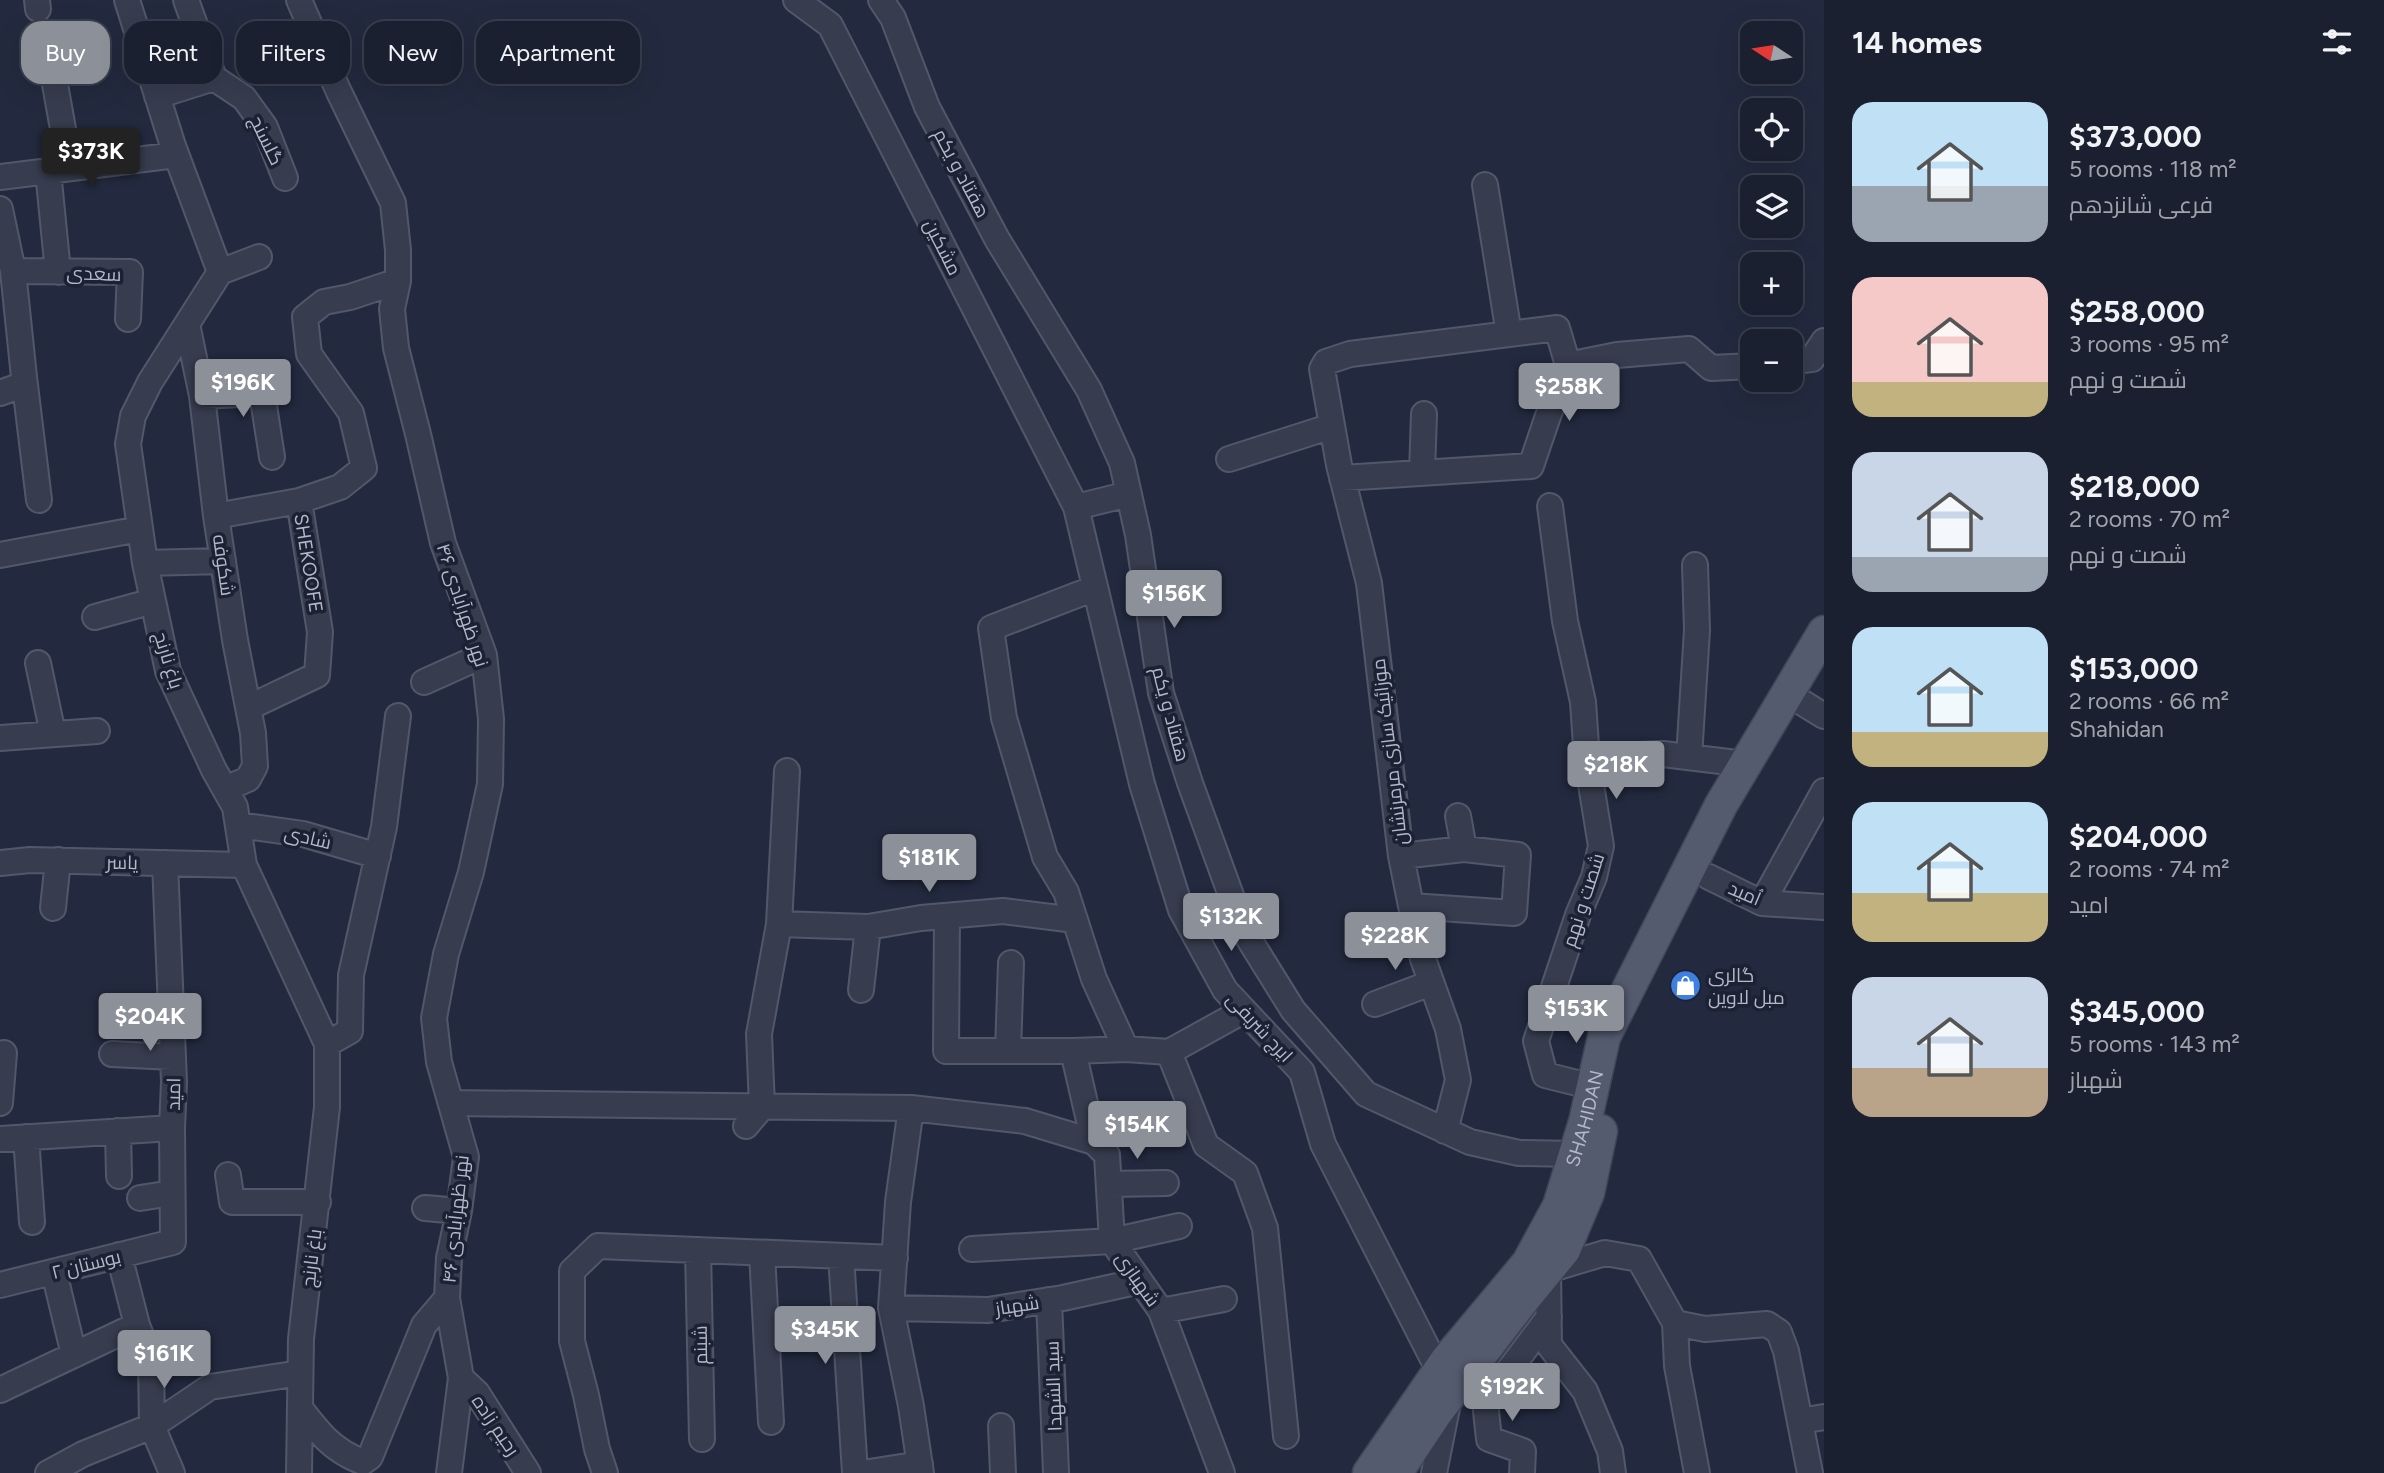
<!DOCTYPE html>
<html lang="en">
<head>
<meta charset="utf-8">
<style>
	body { margin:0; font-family:Figtree,Cairo,sans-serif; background:#232837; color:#f1f3f6; height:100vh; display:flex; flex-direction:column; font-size:26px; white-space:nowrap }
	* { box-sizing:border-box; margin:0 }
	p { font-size:23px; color:#9fa3aa }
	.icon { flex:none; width:38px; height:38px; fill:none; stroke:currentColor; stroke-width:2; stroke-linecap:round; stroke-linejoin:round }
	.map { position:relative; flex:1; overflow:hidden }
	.details { display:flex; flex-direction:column; background:#1a202f; width:560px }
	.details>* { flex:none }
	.top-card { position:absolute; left:21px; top:21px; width:665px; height:63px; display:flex; gap:14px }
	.needle { width:46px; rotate:282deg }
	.controls { position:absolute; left:1740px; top:21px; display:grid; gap:14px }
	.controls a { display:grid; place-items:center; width:63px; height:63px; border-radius:14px; background:#1a202f; box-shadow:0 7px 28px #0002,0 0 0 2px #383e4b; font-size:35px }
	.price { position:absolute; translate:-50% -60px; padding:0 16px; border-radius:7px; background:#8c9099; color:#fff; font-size:23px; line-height:46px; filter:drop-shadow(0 2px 4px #0008) }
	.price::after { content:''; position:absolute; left:50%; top:42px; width:21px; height:16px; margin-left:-10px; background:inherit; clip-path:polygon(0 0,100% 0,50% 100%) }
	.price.on { background:#222; color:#fff }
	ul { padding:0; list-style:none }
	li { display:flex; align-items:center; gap:21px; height:175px; padding:0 28px }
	li span { display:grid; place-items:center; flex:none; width:196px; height:140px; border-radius:21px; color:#555 }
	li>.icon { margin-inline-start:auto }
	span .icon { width:84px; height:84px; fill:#fffc; stroke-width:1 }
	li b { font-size:30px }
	h2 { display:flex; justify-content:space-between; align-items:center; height:84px; padding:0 28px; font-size:30px }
	.pill { padding:0 24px; border-radius:21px; background:#1a202f; box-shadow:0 7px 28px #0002,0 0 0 2px #383e4b; font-size:24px; line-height:63px }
	.pill.on { background:#8c9099; color:#fff }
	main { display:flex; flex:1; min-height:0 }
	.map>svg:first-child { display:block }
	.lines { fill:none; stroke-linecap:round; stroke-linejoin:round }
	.minor-casing { stroke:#52586a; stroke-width:28 }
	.major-casing { stroke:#404658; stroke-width:35 }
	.minor { stroke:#373d4f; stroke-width:24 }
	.major { stroke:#555b6f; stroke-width:32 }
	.labels { text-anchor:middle; stroke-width:7; stroke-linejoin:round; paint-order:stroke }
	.street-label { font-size:19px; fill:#b3b8ca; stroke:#1c2234 }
	.poi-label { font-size:19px; fill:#b3b8ca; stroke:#1c2234; text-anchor:start }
</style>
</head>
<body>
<main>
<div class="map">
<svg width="1824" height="1473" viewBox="0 0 1824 1473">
	<rect width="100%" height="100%" fill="#232a3f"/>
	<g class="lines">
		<defs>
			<path id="minor" d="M 37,0 L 38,9
				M 127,0 L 173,146 L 220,272 L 150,382 L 133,416 L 128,444 L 145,563 L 168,671 L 214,770 L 235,807 L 244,865 L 327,1044 L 327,1107 L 301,1339 L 299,1473
				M 186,0 L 214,78 L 244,98 L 265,127 L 285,178
				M 299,0 L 338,90 L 393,203 L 398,250 L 398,281 L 392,309 L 396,348 L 418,434 L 443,543 L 484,655 L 491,719 L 490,784 L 471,872 L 446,954 L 434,1018 L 439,1062 L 466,1157 L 459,1211 L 449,1258 L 447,1298 L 461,1378 L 449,1473
				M 796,0 L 830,25 L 1076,507 L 1142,784 L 1181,910 L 1225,990 L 1302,1072 L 1323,1144 L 1439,1371
				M 881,0 L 893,18 L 927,107 L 997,239 L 1089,390 L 1122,463 L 1138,535 L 1161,693 L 1190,783 L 1244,931 L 1293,1010 L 1366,1094 L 1470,1142 L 1519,1153 L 1575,1154
				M 49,51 L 70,168
				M 157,96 L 214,78
				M 48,171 L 58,272
				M 0,177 L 176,155
				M 1485,185 L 1509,334
				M 0,209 L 13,271 L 24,377 L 22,385 L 0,393
				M 13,271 L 130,272 L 128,319
				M 220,272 L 259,257
				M 187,324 L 202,396 L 216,516 L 235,640 L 253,733 L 255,766 L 248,779 L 225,789
				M 1790,362 L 1812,359 L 1824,341
				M 1568,365 L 1617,355 L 1689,349 L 1711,368 L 1752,366
				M 24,377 L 39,500
				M 202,396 L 262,393 L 272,457
				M 1229,459 L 1332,426
				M 1422,473 L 1424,414
				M 1342,478 L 1531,466 L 1548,416 L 1568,365
				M 1550,506 L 1565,621 L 1583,702 L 1587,760 L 1601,846 L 1594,877 L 1578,915 L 1536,1041 L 1545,1075 L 1593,1087
				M 1076,507 L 1129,494
				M 216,516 L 299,501
				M 0,555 L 140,529
				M 145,563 L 223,561
				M 1095,588 L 991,628 L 1004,718 L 1045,857 L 1066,892 L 1094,979 L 1126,1049
				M 95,617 L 153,601
				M 38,663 L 53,734
				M 424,682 L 484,655
				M 247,702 L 258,703 L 317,675 L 320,632 L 299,501 L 340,487 L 364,468 L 351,413 L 309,354 L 305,317 L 324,302 L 350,297 L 398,281
				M 1803,703 L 1824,716
				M 0,738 L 97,731
				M 1689,757 L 1697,630 L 1695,565
				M 1587,760 L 1615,756 L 1663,754 L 1745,764
				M 1458,816 L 1464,849
				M 238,825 L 303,834 L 378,856
				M 1401,856 L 1464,849 L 1518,855 L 1514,913 L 1411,906
				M 0,863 L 30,860 L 244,865
				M 1709,877 L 1762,903 L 1824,907
				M 1762,903 L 1824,791
				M 53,908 L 58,860
				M 947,916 L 946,1051 L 1073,1051 L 1126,1049 L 1169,1052 L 1206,1145 L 1245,1173 L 1265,1228 L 1286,1436
				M 779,924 L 868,927 L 921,918 L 1003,911 L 1075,920
				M 861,990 L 868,927
				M 1375,1004 L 1431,983
				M 327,1044 L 350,1031 L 351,975 L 384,827 L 398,716
				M 1008,1051 L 1011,963
				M 1073,1051 L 1094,1142
				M 1169,1052 L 1243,1011
				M 112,1054 L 173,1057
				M 0,1103 L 4,1053
				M 451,1103 L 911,1108 L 1025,1121 L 1094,1142 L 1107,1155 L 1112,1241 L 1161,1311 L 1222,1473
				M 911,1108 L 898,1202 L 891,1308 L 911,1406 L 921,1473
				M 746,1126 L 762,1107 L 759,1034 L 779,924 L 787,771
				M 118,1131 L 119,1176
				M 1445,1131 L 1458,1080 L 1448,1029 L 1423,959 L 1411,906 L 1401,856 L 1369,583 L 1339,465 L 1322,369 L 1326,362 L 1350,354 L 1557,328 L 1568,365
				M 26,1137 L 32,1222
				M 0,1139 L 172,1128
				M 228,1175 L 232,1202 L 318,1202
				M 1110,1184 L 1166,1183
				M 140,1198 L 172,1193
				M 425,1208 L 459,1211
				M 972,1249 L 1112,1241 L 1179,1226
				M 698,1250 L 702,1439
				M 762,1253 L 771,1422
				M 119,1255 L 137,1325 L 151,1361 L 152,1426 L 172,1473
				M 841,1256 L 855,1473
				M 54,1272 L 74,1355
				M 0,1285 L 173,1242 L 172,1128 L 174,1082 L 165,863
				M 1049,1300 L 1056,1473
				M 891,1308 L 988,1310 L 1063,1298 L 1140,1281
				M 1161,1311 L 1224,1299
				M 1675,1323 L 1677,1366 L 1697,1473
				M 1471,1367 L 1485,1402 L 1489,1439 L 1523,1451 L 1522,1473
				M 461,1378 L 477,1393 L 528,1473
				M 0,1390 L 137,1325
				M 1485,1402 L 1549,1317
				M 300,1408 C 319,1433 333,1451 363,1462 L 370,1457 L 424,1325 L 447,1298
				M 1800,1421 L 1824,1417
				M 1001,1426 L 1003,1473
				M 48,1473 L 83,1454 L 152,1426 L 210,1387 L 300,1373
				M 605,1473 L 597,1449 L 586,1395 L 572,1341 L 572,1271 L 598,1246 L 895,1258
				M 863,1473 L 920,1464
				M 1434,1473 L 1449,1398
				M 1613,1473 L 1610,1451 L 1585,1391 L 1549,1345 L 1548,1270 L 1605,1253 L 1639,1259 L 1675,1323 L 1705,1329 L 1767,1324 L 1779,1332 L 1786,1351 L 1810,1473"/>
			<g id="major">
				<path id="s1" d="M 1369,1473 L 1446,1361 L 1528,1263 L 1559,1206 L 1585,1122 L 1604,1037 L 1721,805 L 1824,632"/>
				<path d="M 1396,1473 L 1436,1413 L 1518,1306 L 1564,1250 L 1588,1193 L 1601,1131"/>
			</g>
		</defs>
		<use href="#minor" class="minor-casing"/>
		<use href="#major" class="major-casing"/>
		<use href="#minor" class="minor"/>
		<use href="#major" class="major"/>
	</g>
	<defs>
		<symbol id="shop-disc" viewBox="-11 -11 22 22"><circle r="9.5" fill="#3f7fe0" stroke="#1c2234"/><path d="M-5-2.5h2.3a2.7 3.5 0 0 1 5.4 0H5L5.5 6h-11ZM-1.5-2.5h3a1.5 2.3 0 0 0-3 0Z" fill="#fff"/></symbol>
	</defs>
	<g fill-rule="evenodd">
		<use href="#shop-disc" x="1668" y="968" width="35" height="35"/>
	</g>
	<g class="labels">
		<g class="street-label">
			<text transform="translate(267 140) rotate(64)" y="7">گلسنج</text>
			<text transform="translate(962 173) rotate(62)" y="7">هفتاد و یکم</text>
			<text transform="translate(943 247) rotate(63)" y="7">مشکین</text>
			<text transform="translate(94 273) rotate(2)" y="7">سعدی</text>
			<text transform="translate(309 563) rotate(81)" y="7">SHEKOOFE</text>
			<text transform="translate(224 565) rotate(82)" y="7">شکوفه</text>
			<text transform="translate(463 605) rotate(72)" y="7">نهر ظهرآبادی ۴۶</text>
			<text transform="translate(169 660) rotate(73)" y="7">باغ نارنج</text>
			<text transform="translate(1171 714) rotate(75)" y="7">هفتاد و یکم</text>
			<text transform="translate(1389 752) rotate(-97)" y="7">موزائیک سازی مرمرنشان</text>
			<text transform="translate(308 837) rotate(13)" y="7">شادی</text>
			<text transform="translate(122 862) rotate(1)" y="7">یاسر</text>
			<text transform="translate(1745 893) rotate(23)" y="7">اُمید</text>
			<text transform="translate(1583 900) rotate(-72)" y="7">شصت و نهم</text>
			<text transform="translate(1260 1027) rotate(47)" y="7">ایرج شریفی</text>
			<text transform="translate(173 1094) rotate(-89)" y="7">امید</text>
			<text dy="7" stroke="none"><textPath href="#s1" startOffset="420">SHAHIDAN</textPath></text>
			<text transform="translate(455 1219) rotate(-84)" y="7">نهر ظهرآبادی ۴۶</text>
			<text transform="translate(311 1258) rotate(-83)" y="7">باغ نارنج</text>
			<text transform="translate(86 1264) rotate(-14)" y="7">بوستان ۲</text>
			<text transform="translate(1138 1279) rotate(55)" y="7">شهبازی</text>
			<text transform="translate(1017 1305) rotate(-9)" y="7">شهباز</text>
			<text transform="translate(700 1345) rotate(-91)" y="7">شبنم</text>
			<text transform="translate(1053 1386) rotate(-92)" y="7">سید الشهدا</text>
			<text transform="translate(496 1425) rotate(56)" y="7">رحیم زاده</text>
		</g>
		<g class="poi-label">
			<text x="1708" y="982">گالری<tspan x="1708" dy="22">مبل لاوین</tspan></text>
		</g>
	</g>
</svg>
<div class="controls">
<a><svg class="needle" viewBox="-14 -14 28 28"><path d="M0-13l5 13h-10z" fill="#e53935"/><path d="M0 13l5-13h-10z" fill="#9fa3aa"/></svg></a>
<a><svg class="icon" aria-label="locate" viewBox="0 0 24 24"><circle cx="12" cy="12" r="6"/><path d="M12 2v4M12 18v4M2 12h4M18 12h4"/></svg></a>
<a><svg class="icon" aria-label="layers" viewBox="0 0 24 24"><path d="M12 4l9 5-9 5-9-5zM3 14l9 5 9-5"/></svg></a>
<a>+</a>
<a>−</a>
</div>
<b class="price on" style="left:91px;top:188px">$373K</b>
<b class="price" style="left:243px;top:419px">$196K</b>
<b class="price" style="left:1569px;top:423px">$258K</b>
<b class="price" style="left:1174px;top:630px">$156K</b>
<b class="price" style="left:1616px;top:801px">$218K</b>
<b class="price" style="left:929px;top:894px">$181K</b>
<b class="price" style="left:1231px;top:953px">$132K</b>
<b class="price" style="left:1395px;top:972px">$228K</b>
<b class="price" style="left:1576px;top:1045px">$153K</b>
<b class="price" style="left:150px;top:1053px">$204K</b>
<b class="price" style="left:1137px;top:1161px">$154K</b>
<b class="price" style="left:825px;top:1366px">$345K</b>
<b class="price" style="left:164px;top:1390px">$161K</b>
<b class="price" style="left:1512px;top:1423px">$192K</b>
<div class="top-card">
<a class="pill on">Buy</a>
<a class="pill">Rent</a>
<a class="pill">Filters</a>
<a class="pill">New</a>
<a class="pill">Apartment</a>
</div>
</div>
<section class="details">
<h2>14 homes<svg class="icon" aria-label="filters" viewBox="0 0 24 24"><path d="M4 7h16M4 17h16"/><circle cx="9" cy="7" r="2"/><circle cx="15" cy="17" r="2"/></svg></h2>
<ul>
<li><span style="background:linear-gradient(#bfe0f5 60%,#9aa5b1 0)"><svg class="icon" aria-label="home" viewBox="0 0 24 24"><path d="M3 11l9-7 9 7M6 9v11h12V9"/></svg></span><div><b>$373,000</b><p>5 rooms · 118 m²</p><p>فرعی شانزدهم</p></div></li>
<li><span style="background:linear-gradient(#f6c9c9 75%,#c2b280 0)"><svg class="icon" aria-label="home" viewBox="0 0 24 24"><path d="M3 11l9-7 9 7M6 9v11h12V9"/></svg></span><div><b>$258,000</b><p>3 rooms · 95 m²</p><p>شصت و نهم</p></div></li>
<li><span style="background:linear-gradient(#c9d6e8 75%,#9aa5b1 0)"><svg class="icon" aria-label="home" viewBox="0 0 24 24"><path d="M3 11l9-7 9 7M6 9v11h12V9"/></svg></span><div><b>$218,000</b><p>2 rooms · 70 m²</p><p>شصت و نهم</p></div></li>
<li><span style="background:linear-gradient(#bfe0f5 75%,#c2b280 0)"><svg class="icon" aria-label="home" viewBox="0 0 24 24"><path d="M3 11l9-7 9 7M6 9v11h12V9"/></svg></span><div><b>$153,000</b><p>2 rooms · 66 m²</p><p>Shahidan</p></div></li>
<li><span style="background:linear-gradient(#bfe0f5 65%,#c2b280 0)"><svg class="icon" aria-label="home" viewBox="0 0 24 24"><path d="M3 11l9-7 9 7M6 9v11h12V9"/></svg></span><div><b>$204,000</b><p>2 rooms · 74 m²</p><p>امید</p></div></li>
<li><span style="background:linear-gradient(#c9d6e8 65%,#b9a48a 0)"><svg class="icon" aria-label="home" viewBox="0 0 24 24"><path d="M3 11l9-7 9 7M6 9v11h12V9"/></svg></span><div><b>$345,000</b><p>5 rooms · 143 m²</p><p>شهباز</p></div></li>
</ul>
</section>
</main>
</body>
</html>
